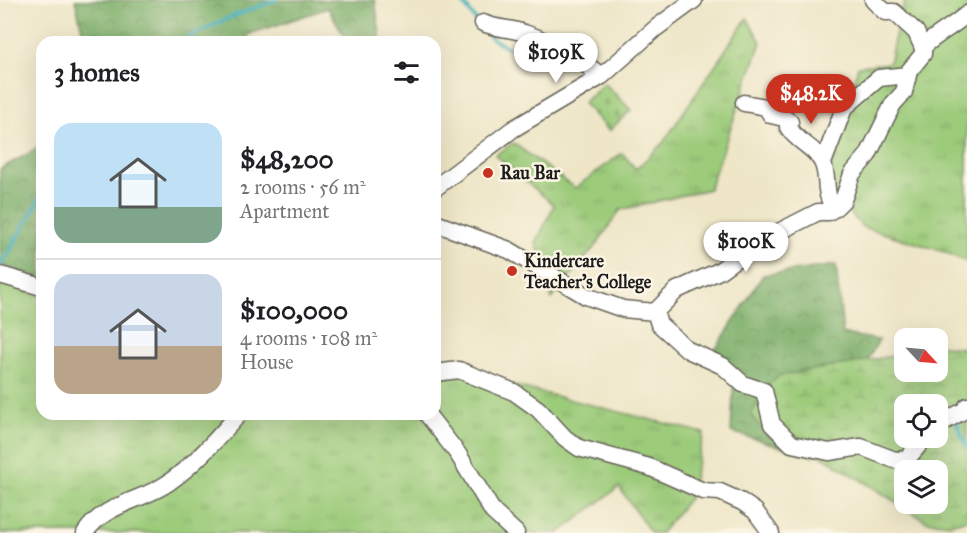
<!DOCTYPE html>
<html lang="en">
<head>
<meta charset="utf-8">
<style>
	body { margin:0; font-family:"IM FELL Great Primer",serif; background:#f6f6f6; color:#202124; height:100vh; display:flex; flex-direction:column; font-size:22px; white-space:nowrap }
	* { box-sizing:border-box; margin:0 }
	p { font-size:20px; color:#757577 }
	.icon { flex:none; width:33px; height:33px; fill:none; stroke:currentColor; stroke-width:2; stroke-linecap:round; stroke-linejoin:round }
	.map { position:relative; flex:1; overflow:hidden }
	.drawer { position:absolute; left:36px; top:36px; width:405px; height:384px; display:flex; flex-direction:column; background:#fff; border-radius:18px; box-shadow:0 6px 24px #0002 }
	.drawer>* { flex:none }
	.needle { width:39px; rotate:116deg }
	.buttons { position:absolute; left:894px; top:328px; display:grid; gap:12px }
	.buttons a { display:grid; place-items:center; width:54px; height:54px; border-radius:12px; background:#fff; box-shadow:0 6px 24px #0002; font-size:30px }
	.price { position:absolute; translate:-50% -51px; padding:0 14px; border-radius:21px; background:#fff; color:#222; font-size:20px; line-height:39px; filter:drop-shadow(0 2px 3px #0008) }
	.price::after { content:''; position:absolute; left:50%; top:36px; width:18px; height:14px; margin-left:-9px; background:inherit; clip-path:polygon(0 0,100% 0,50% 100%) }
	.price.on { background:#c8321e; color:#fff }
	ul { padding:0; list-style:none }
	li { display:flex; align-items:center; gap:18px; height:150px; padding:0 18px }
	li+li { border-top:2px solid #e0e0e0 }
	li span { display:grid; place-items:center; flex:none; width:168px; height:120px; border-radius:18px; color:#555 }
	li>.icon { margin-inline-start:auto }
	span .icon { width:72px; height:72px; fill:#fffc; stroke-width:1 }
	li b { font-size:26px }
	h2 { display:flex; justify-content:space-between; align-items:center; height:72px; padding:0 18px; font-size:26px }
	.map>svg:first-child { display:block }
	.grass { fill:url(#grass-tufts); stroke:#5c744b; stroke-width:1.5 }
	.forest { fill:url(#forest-crowns); stroke:#4c6643; stroke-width:1.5 }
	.wetland { fill:url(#wetland-marsh); stroke:#5c744b; stroke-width:1.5; fill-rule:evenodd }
	.cemetery { fill:url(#cemetery-stones); stroke:#5c744b; stroke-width:1.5 }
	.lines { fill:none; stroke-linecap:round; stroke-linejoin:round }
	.stream { stroke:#3dacba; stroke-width:4 }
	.minor-casing { stroke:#666358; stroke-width:19 }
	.minor { stroke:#fff; stroke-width:16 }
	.poi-dot { fill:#c8321e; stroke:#fcf5e5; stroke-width:2 }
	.labels { text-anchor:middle; stroke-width:5; stroke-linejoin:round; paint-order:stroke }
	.poi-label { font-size:18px; font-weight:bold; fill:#1c1c1c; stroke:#fcf5e5; text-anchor:start }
</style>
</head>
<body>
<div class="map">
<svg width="967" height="533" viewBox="0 0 967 533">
	<defs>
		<pattern id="grass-tufts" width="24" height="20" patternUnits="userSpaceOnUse" patternTransform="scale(1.5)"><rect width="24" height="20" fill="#9ccb7a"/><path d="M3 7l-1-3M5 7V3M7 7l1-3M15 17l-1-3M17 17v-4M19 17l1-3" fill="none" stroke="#86ae69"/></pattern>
		<pattern id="forest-crowns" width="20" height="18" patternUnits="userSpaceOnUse" patternTransform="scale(1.5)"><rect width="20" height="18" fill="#7daf6a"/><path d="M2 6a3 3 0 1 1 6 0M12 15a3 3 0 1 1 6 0" fill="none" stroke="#668e56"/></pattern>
		<pattern id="wetland-marsh" width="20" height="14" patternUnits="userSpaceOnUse" patternTransform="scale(1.5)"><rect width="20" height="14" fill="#9ccb7a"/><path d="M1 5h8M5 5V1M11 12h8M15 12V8" fill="none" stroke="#86ae69"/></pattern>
		<pattern id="cemetery-stones" width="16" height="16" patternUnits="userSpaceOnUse" patternTransform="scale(1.5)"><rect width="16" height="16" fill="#9ccb7a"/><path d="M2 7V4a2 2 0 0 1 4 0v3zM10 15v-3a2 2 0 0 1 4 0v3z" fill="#86ae69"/></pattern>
	</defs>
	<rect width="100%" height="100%" fill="#fcf5e5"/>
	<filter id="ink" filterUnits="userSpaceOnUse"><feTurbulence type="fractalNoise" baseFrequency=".0167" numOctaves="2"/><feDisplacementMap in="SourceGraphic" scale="12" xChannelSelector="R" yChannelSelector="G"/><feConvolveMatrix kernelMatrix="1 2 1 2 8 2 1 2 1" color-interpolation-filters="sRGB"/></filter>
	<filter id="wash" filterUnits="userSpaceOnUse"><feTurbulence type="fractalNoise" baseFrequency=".008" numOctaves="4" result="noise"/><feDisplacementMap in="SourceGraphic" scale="24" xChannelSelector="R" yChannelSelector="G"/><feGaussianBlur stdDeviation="1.35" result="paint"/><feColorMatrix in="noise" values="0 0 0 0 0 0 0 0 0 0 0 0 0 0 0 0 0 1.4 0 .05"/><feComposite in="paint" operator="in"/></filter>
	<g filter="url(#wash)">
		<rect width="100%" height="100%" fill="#eee6c7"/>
		<path class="grass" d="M 906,0 L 967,0 L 967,262 L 945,252 L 863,227 L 826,188 L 858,66 L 889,63 L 900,14 Z
			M 747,18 L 761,42 L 709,189 L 620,210 L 597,244 L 552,299 L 536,243 L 554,205 L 495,155 L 513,143 L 575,188 L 622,153 L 636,169 L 663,143 Z
			M 0,280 L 42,297 L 42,414 L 435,414 L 435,366 L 704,433 L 690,497 L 661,533 L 651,533 L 619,487 L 559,533 L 0,533 Z"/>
		<path class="forest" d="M 75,0 L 375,0 L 381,42 L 348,42 L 328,8 L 250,34 L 244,42 L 85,42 Z
			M 42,146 L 42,279 L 0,265 L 0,169 Z
			M 836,265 L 843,334 L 879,340 L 813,456 L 731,432 L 734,376 L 712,355 L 763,275 Z"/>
		<path class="wetland" d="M 938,345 L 967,349 L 967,519 L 950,524 L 926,521 L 824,457 L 767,435 L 751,415 L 764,389 L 779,376 L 904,354 L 904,372 L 938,372 ZM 904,405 L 938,405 L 938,438 L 904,438 ZM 904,471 L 938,471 L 938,504 L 904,504 Z"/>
		<path class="cemetery" d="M 604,83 L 631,110 L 609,131 L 583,103 Z"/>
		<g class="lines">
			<path class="stream" d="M 461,0 L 478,23
				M 485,30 L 494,40 L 511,49
				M 179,42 L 226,19 L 276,0
				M 0,267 L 42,195
				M 960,419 L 957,425 L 967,447"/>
		</g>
	</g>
	<g filter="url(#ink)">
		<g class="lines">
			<defs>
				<path id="minor" d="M 873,0 L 885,12 L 894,12 L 916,32 L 923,48
					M 483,23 C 497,29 510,28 524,33 C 553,42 578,59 602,76
					M 744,103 L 766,107 L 771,115 L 784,118 L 790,122 L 788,127 C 796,142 816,147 823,164 C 829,179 823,192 834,209
					M 823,163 L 844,108 L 879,78 L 908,75
					M 435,188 L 513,129 L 602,76 L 656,28 L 694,0
					M 435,223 L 509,250 L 586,296 L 623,309 L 655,312 L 677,290 L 719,271 L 759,242 L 818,212 L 829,212 L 837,206 L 843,200 L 852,174 L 868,155 L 893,104 L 904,92 L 909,71 L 923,54 L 923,47 C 937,34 952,27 967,14
					M 0,275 L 42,287
					M 655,312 L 659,324 L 688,350 L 723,366 L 743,384 L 764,391 L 772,424 L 792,444 L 829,452 L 861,447 L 895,460 L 907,459 L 925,438
					M 435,373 L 459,370 L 514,392 L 538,409 L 565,438 L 579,448 L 649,467 L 703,491 L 720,492 L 742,502 L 755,511 L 771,533
					M 427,414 L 458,454 L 493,512 L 516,533
					M 938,425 L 965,410 L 967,406
					M 85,533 C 103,504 142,501 168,483 C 196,463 217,439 239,414"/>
			</defs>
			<use href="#minor" class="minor-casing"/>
			<use href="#minor" class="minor"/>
		</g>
	</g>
	<g class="poi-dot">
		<circle cx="488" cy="173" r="6"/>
		<circle cx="512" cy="271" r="6"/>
	</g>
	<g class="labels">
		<g class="poi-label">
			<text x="500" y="179">Rau Bar</text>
			<text x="524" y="267">Kindercare<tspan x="524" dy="21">Teacher's College</tspan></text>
		</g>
	</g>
</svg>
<div class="buttons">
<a><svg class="needle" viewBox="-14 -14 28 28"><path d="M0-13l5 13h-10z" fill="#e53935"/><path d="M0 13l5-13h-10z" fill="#757577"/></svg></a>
<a><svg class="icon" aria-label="locate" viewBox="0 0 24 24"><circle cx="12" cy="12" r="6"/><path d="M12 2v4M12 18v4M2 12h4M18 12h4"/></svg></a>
<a><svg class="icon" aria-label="layers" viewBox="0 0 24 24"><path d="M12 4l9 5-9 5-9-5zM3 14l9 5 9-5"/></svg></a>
</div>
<b class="price" style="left:556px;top:84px">$109K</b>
<b class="price on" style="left:811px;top:125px">$48.2K</b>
<b class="price" style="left:746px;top:273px">$100K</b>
<section class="drawer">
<h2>3 homes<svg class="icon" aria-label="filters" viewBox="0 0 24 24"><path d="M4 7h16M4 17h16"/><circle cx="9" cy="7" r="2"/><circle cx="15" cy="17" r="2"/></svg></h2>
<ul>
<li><span style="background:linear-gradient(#bfe0f5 70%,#7fa58c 0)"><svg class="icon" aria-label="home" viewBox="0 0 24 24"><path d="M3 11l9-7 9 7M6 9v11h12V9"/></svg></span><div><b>$48,200</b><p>2 rooms · 56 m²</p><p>Apartment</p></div></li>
<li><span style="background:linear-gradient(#c9d6e8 60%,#b9a48a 0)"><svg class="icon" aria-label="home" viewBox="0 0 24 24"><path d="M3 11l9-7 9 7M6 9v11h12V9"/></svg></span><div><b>$100,000</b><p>4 rooms · 108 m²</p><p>House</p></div></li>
</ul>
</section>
</div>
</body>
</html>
